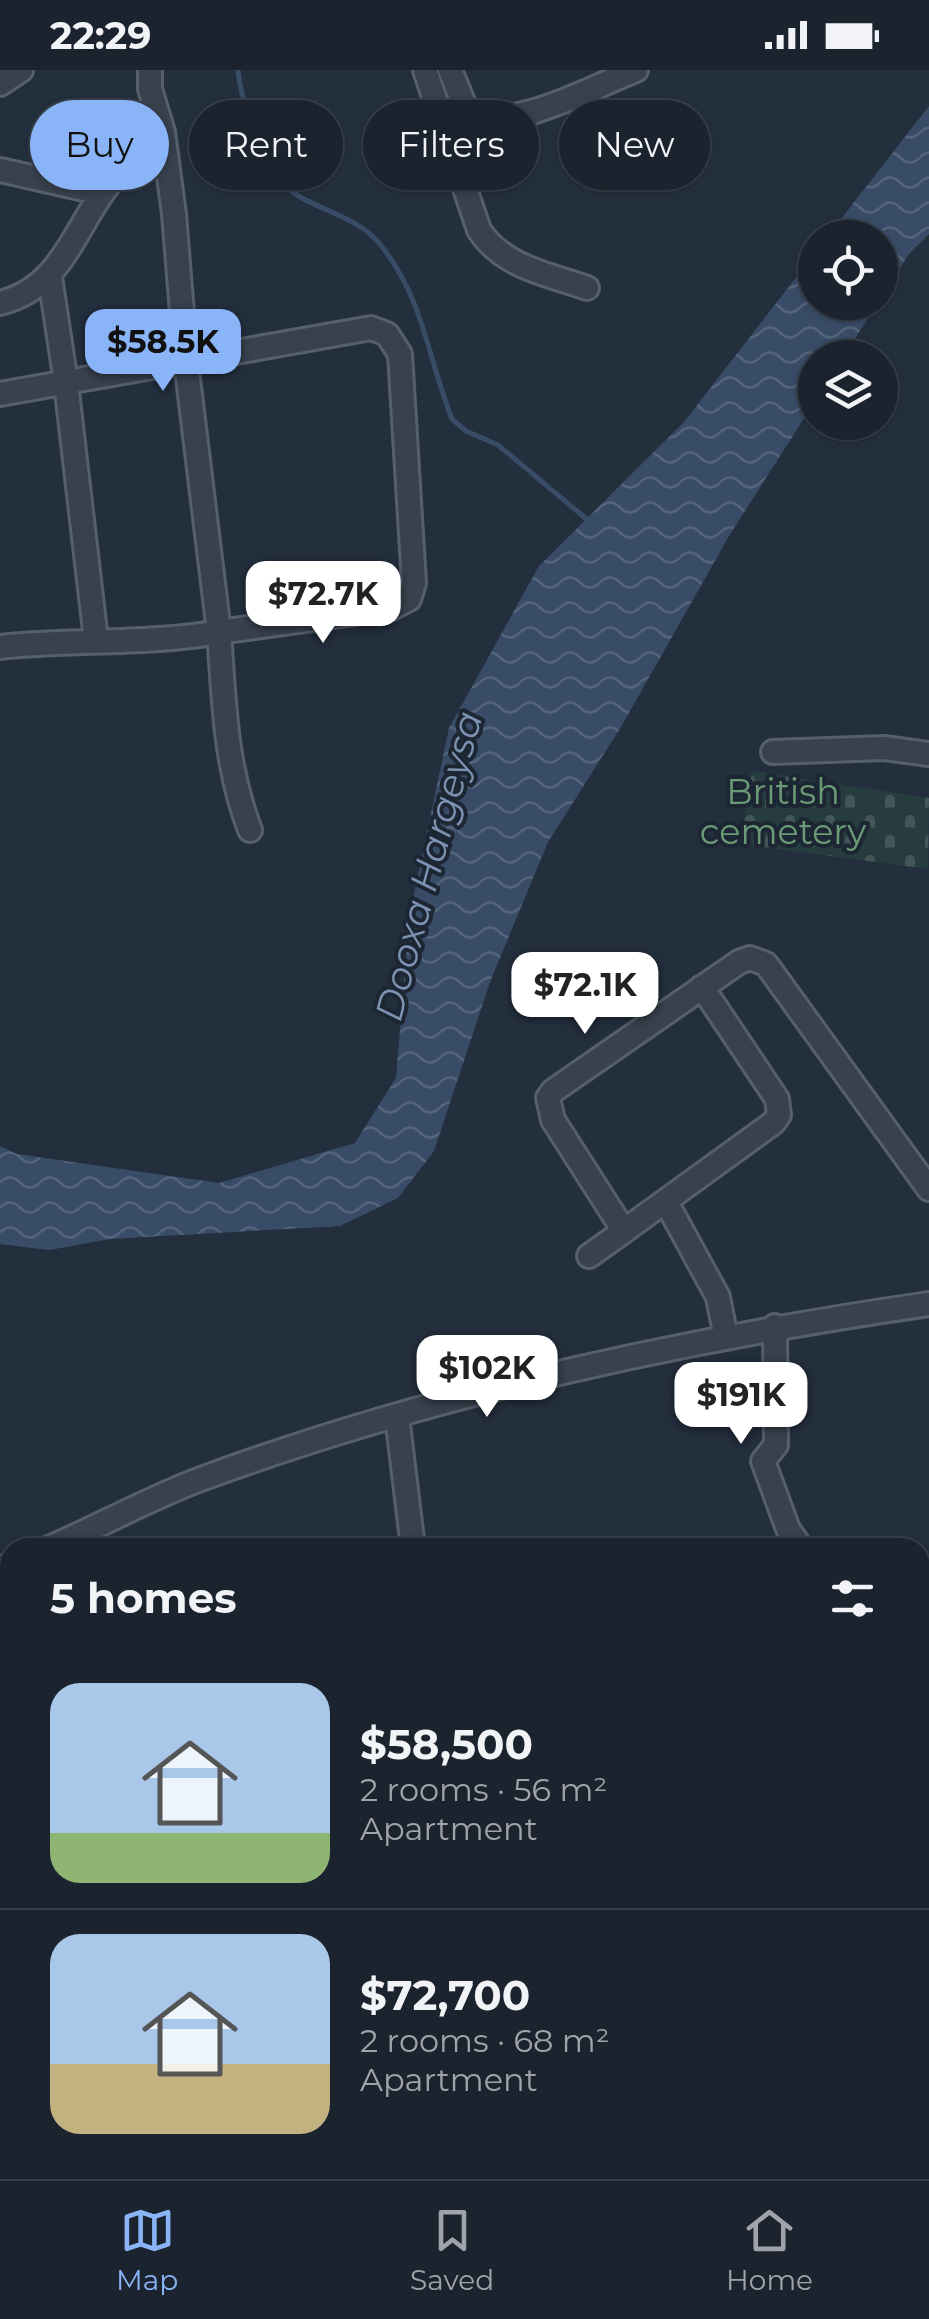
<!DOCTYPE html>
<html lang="en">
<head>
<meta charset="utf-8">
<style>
	body { margin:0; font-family:Montserrat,sans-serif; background:#282f3a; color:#f1f3f6; height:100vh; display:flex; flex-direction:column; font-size:38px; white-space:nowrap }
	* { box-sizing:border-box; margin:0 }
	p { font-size:32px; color:#a0a4aa }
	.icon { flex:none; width:55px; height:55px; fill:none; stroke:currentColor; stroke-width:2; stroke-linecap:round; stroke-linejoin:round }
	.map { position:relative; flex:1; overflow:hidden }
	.side { position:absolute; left:0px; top:1468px; width:930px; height:642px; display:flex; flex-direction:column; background:#1b232e; border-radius:30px 30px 0 0; box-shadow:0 2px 8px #0004,0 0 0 2px #39404a }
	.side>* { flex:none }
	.banner { position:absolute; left:30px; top:30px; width:870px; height:90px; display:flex; gap:20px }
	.fabs { position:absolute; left:798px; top:150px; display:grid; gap:20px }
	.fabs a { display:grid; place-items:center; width:100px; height:100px; border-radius:50%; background:#1b232e; box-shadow:0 2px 8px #0004,0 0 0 2px #39404a; font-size:50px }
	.price { position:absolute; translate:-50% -85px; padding:0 22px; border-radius:20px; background:#fff; color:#222; font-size:32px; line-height:65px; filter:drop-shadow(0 2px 5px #0008) }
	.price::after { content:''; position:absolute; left:50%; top:60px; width:30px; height:22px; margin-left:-15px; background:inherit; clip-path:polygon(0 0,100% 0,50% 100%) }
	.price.current { background:#8ab4f8; color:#111 }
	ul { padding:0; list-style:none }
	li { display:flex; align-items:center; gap:30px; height:250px; padding:0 50px }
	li+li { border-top:2px solid #39404a }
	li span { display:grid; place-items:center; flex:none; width:280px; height:200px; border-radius:30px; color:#555 }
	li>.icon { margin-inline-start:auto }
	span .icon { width:120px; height:120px; fill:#fffc; stroke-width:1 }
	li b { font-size:42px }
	h2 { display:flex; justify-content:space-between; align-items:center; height:120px; padding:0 50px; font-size:42px }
	.chip { padding:0 35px; border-radius:45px; background:#1b232e; box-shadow:0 2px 8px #0004,0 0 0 2px #39404a; font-size:35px; line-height:90px }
	.chip.current { background:#8ab4f8; color:#111 }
	.status { display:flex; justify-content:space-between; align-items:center; height:70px; padding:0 50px; background:#1b232e; direction:ltr }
	.status svg { height:28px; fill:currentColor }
	.dock { display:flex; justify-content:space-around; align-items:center; height:140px; border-top:2px solid #39404a; background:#1b232e; font-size:28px; color:#a0a4aa }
	.dock a { display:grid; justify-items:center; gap:5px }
	.dock .current { color:#8ab4f8 }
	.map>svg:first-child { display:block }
	.cemetery { fill:url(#cemetery-stones) }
	.water { fill:url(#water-waves) }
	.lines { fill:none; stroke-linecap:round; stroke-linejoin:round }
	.stream { stroke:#394c67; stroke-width:5 }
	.minor-casing { stroke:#565f6c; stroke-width:28 }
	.minor { stroke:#38414e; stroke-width:22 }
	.labels { text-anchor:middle; stroke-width:8; stroke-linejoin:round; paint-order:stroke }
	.park-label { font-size:35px; fill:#6b9a76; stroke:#1d2633 }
	.water-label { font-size:38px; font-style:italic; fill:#7c92b1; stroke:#1d2633 }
</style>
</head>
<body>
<div class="status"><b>22:29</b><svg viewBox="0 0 49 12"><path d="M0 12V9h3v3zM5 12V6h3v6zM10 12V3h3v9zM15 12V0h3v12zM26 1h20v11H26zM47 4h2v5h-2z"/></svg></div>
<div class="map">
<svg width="929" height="2109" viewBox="0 0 929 2109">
	<defs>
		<pattern id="cemetery-stones" width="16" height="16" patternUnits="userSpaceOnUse" patternTransform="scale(2.5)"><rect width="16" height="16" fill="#263c3f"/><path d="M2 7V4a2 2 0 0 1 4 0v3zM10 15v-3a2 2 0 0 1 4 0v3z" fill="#435659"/></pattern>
		<pattern id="water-waves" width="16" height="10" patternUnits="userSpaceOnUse" patternTransform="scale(2.5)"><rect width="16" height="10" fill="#394c67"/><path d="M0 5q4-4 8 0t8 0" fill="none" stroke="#53647b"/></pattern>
	</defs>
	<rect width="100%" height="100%" fill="#242f3e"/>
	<path class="cemetery" d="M 752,701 L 929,728 L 928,799 L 740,774 Z"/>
	<path class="water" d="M 929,36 L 929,164 L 909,184 L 880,229 L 880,168 L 827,167 Z
		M 815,183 L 815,232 L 878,233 L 843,287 L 815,288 L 815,331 L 729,466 L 621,657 L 548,772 L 490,912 L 434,1081 L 398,1128 L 340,1156 L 110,1169 L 49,1180 L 0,1174 L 0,1076 L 17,1084 L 219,1113 L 355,1073 L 396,1008 L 410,843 L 449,658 L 539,496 L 684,352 Z"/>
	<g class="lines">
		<path class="stream" d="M 238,0 C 241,36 267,108 300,127 C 325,141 360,150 379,173 C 424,228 427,286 452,349 L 466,361 L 498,375 L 589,451"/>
		<defs>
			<path id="minor" d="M 425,0 L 479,160 C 503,197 547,204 587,218
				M 450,0 L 468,44 C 516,61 590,18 636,0
				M 0,14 L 21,0
				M 0,100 L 102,123
				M 50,207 L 66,313 L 96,570
				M 0,233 C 58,219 72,166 103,122 C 120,98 139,80 163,62
				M 0,324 L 371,258 L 387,264 L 400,284 L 414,513 L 409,529 L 392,538 L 219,562 C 224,631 225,695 250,760
				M 0,577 C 73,569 147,575 219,562 L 186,292 L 174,144 L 163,62 L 150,19 L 150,0
				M 773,682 L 884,678 L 929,684
				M 702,917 L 777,1029 L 779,1045 L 773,1053 L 624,1161 L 553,1050 L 548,1028 L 553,1021 L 739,892 L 750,888 L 766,894 L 929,1119
				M 666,1132 L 718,1227 L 726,1268
				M 589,1186 L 624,1161
				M 775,1256 L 776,1375 L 763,1391 L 788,1459 L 801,1478
				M 397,1346 L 413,1478
				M 49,1478 C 100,1456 150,1428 201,1409 C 431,1324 687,1269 929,1234
				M 0,1499 L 10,1495
				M 920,1596 L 929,1600
				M 920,1748 L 929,1744
				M 920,2017 L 929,2021
				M 329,2100 L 329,2109
				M 522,2100 L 523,2109
				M 638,2100 L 646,2109
				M 900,2109 L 929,2096"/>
		</defs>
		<use href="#minor" class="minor-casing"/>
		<use href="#minor" class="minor"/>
	</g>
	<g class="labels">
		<g class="park-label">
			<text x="783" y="734">British<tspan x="783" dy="40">cemetery</tspan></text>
		</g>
		<g class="water-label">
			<text transform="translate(429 796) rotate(-75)" y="13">Dooxa Hargeysa</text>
		</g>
	</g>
</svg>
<div class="fabs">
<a><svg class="icon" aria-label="locate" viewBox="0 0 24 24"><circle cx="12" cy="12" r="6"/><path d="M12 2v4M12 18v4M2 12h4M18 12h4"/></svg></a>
<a><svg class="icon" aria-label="layers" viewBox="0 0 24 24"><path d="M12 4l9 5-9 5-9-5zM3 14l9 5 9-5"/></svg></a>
</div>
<b class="price current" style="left:163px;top:324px">$58.5K</b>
<b class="price" style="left:323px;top:576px">$72.7K</b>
<b class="price" style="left:585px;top:967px">$72.1K</b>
<b class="price" style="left:487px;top:1350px">$102K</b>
<b class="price" style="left:741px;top:1377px">$191K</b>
<div class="banner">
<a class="chip current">Buy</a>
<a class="chip">Rent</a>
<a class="chip">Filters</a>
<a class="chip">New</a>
</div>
<section class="side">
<h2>5 homes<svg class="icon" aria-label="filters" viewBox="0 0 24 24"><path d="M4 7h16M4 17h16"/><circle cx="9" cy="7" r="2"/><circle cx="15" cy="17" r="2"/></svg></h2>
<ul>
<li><span style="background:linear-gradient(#a9c7e8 75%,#8fb573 0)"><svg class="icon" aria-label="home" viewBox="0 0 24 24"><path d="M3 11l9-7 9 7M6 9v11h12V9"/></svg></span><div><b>$58,500</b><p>2 rooms · 56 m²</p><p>Apartment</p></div></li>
<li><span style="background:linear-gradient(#a9c7e8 65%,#c2b280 0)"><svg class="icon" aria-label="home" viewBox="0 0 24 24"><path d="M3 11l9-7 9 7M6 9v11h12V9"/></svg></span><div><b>$72,700</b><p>2 rooms · 68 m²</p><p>Apartment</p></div></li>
</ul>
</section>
</div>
<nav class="dock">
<a class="current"><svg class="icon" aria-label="map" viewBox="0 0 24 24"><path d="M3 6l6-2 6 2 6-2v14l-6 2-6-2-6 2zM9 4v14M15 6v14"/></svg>Map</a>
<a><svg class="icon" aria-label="saved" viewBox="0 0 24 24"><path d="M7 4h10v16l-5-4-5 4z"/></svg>Saved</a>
<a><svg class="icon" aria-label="home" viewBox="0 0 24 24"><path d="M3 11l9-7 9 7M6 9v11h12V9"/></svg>Home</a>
</nav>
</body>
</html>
